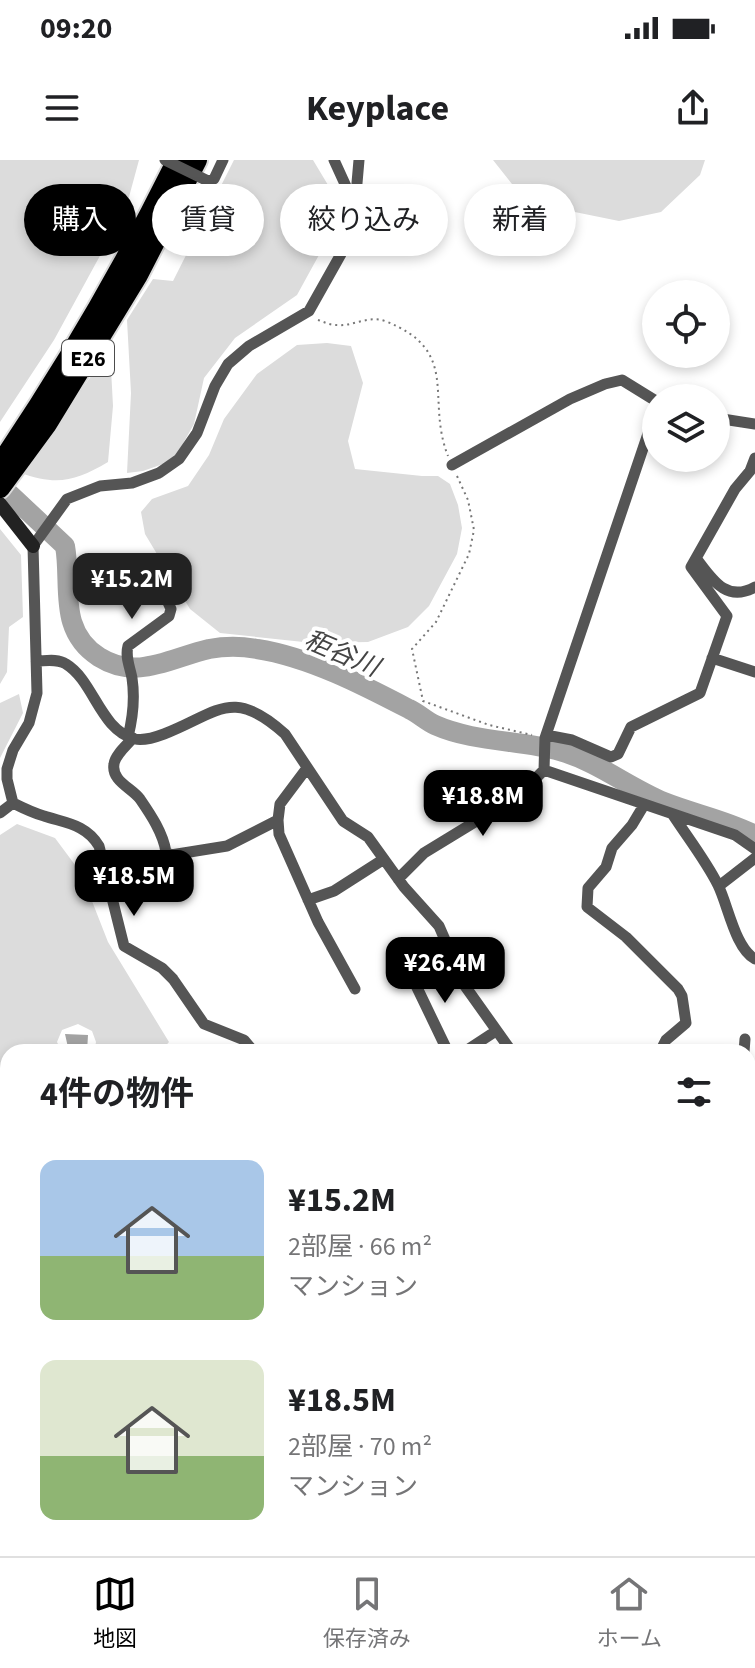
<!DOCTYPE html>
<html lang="ja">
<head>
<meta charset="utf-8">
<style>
	body { margin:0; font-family:"Source Sans 3","Noto Sans JP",sans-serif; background:#f6f6f6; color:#202124; height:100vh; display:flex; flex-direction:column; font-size:30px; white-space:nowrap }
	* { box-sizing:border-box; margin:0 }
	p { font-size:26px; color:#757577 }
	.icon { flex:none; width:44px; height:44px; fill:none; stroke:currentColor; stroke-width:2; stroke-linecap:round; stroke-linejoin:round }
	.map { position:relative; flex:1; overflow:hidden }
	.drawer { position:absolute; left:0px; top:884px; width:756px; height:512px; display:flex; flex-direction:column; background:#fff; border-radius:24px 24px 0 0; box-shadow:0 4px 12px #0003 }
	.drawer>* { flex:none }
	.hud { position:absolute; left:24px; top:24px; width:708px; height:72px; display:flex; gap:16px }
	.controls { position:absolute; left:642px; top:120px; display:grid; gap:16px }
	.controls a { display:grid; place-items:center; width:88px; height:88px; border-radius:50%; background:#fff; box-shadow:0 4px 12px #0003; font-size:40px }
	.price { position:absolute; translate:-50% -68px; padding:0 18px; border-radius:16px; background:#000; color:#fff; font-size:26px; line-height:52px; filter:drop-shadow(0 2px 4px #0008) }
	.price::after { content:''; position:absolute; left:50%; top:48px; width:24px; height:18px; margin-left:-12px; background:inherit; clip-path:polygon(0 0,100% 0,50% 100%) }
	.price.current { background:#222; color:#fff }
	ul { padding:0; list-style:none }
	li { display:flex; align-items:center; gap:24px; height:200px; padding:0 40px }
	li span { display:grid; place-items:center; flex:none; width:224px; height:160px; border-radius:16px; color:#555 }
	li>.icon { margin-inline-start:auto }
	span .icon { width:96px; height:96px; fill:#fffc; stroke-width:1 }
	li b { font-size:34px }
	h2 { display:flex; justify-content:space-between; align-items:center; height:96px; padding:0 40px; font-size:34px }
	.tag { padding:0 28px; border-radius:36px; background:#fff; box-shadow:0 4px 12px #0003; font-size:28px; line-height:72px }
	.tag.current { background:#000; color:#fff }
	.status { display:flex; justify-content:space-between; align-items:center; height:56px; padding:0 40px; background:#fff; direction:ltr }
	.status svg { height:22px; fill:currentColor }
	header { display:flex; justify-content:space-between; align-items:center; height:104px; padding:0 40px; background:#fff; font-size:36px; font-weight:700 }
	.tabs { display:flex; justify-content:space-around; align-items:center; height:112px; border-top:2px solid #e0e0e0; background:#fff; font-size:22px; color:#757577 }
	.tabs a { display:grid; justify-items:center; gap:4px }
	.tabs .current { color:#000 }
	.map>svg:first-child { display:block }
	.green { fill:#dcdcdc }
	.water { fill:#a3a3a3 }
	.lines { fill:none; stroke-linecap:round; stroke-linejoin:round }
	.river { stroke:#a3a3a3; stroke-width:20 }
	.highway-casing { stroke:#dbdbdb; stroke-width:24 }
	.path { stroke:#777; stroke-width:2; stroke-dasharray:2 4; stroke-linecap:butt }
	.street { stroke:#555; stroke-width:11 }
	.secondary { stroke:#222; stroke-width:14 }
	.highway { stroke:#000; stroke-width:20 }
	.street-bridge { stroke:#555; stroke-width:11 }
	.labels { text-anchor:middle; stroke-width:8; stroke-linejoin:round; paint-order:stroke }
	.shield { fill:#fff; stroke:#4c4c4c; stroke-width:2 }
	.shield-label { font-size:22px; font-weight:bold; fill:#000 }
	.water-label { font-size:26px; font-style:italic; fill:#444; stroke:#fff }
</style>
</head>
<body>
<div class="status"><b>09:20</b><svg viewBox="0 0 49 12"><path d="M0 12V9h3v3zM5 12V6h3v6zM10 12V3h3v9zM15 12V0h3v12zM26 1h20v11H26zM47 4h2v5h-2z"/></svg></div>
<header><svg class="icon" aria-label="menu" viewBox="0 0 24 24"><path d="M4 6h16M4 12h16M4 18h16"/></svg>Keyplace<svg class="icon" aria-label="share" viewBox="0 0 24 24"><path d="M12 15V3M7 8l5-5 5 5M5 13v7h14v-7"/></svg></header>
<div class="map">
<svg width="755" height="1396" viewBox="0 0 755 1396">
	<rect width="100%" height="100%" fill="#fff"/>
	<path class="green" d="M 0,0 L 139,0 L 126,48 L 54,180 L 0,262 Z
		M 234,0 L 313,0 L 328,25 L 337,50 L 325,84 L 297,135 L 235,178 L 204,218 L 194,264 L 177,294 L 163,304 L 143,311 L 127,313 L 131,233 L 127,160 L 153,119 L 173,121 Z
		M 493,0 L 705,0 L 700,15 L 661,52 L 619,61 L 560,49 L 512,24 Z
		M 327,183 L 351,186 L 363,223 L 348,281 L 355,309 L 422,316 L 438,316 L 450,324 L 458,345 L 462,368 L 457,394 L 429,446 L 408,467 L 368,482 L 313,483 L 220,473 L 190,449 L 145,374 L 141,352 L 152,339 L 188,326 L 209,295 L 224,259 L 257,214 L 297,185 Z
		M 110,190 L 113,246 L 108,302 C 76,321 57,326 21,313 Z
		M 0,369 L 21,395 L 23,457 L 9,467 L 7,512 L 0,524 Z
		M 19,534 L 23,553 L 0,598 L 0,543 Z
		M 17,664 L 55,678 L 81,713 L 108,782 L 169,882 L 160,892 L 94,892 L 96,882 L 92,871 L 78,864 L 62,870 L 57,882 L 62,892 L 8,892 L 8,1011 L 0,1013 L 0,675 Z
		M 0,1187 L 8,1193 L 8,1256 L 0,1257 Z"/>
	<path class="water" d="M 65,874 L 88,875 L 87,892 L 69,892 Z
		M 0,1087 L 8,1087 L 8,1136 L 0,1136 Z
		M 8,1282 L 8,1346 L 0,1352 L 0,1283 Z"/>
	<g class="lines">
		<path class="river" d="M 0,325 L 65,386 C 72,425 57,470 99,497 C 137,521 170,498 209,489 C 225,486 241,486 257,489 C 309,497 363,525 409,549 C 418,553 426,561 435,565 C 473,582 520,580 560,591 C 598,602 628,627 664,642 C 694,654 726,660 755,675"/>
		<defs>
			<path id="highway" d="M 0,304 C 66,207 125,105 177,0
				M 0,328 L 47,264 L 138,115 L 197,0
				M 487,1388 L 500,1396
				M 72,1396 L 93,1388
				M 119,1396 L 141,1388"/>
		</defs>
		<use href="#highway" class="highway-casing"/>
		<path class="path" d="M 318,160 C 324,162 330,165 336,165 C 352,167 368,155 385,161 C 462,191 425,238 448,296
			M 457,316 L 468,340 L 474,370 L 469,394 L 436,462 L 412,489 L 423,541 L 489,565 L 532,575
			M 347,1396 L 348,1388"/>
		<path class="street" d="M 334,0 L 355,46
			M 208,21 L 214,19 L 223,0
			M 716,258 L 755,264
			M 452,305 L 570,239 L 605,224 L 622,220 L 656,241
			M 696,398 C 712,419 726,443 755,427
			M 712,498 L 755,512
			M 36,501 C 45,501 57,498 66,504 C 94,521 100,570 135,579 C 144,581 156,577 164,574 C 218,553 232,526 285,574 L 343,661 L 368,677 L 404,727 L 439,766 L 465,826 L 512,892
			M 546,575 L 572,580 L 611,597 L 618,594 L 631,567 L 700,533 L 727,456 L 691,407 L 735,329 L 750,311 L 755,298
			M 128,577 C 133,557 135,538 132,518 C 130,507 125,497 128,486 L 169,456 L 171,449 L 161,427
			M 133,578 C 127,585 115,595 114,604 C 111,621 132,628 140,639 C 151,655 163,673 166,692 L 171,695 L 227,686 L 278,660 L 280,644 L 307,608
			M 544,610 L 735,675 L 755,689
			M 644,645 L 632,665 L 612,688 L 606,707 L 588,728 L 587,747 L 626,777 L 678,829 L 682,836 L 686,863 L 666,880 L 660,892
			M 0,653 L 13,643
			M 673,655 C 688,678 706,701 718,725 C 728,745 735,788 755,799
			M 278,660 L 279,674 L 318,762 L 355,829
			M 398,719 L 424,693 L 519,635 L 544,610 L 545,578 L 656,250
			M 719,726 L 755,698
			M 308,740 L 334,731 L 384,699
			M 410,813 L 448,892
			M 254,892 L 244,880 L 204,864 L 173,819 L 162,808 L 124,786 L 99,686 C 86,664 65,663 44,656 C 33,653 23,648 13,643 L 7,619 L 7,609 L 13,590 L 29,563 L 37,533 L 33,386 L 67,339 L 100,326 L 132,323 L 159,313 L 179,299 L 197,273 L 215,226 L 228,204 L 249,186 L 309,151 L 341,94 L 355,46 L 359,0
			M 464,892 L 496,871
			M 744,892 L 745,879
			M 755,982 L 755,983
			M 0,1148 L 8,1149
			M 748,1180 L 755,1185"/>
		<path class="secondary" d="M 0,344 L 33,386
			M 748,1332 L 755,1306
			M 362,1388 L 403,1396
			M 268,1396 L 300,1388
			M 730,1396 L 733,1388"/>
		<use href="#highway" class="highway"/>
		<path class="street-bridge" d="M 165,0 L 208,21"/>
	</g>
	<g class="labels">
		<rect class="shield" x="62" y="180" width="52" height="36" rx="6"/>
		<g class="shield-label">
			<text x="88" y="206">E26</text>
		</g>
		<g class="water-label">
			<text transform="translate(342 493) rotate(23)" y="9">秬谷川</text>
		</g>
	</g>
</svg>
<div class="controls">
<a><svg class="icon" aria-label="locate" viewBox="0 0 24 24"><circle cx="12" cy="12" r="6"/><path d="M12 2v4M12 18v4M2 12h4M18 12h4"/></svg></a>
<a><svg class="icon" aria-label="layers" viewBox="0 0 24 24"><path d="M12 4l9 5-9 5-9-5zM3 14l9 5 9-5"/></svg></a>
</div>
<b class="price current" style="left:132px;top:461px">¥15.2M</b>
<b class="price" style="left:483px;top:678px">¥18.8M</b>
<b class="price" style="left:134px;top:758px">¥18.5M</b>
<b class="price" style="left:445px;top:845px">¥26.4M</b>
<div class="hud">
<a class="tag current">購入</a>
<a class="tag">賃貸</a>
<a class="tag">絞り込み</a>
<a class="tag">新着</a>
</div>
<section class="drawer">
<h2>4件の物件<svg class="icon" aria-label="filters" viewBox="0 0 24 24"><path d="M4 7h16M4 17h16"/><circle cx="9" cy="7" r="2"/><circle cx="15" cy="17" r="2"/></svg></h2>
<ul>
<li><span style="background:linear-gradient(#a9c7e8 60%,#8fb573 0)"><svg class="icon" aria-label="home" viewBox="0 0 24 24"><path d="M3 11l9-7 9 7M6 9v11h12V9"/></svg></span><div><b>¥15.2M</b><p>2部屋 · 66 m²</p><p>マンション</p></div></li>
<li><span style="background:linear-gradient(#dfe7d0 60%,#8fb573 0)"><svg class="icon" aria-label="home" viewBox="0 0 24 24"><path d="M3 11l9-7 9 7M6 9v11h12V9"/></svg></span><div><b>¥18.5M</b><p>2部屋 · 70 m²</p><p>マンション</p></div></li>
</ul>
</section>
</div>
<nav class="tabs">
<a class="current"><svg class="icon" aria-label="map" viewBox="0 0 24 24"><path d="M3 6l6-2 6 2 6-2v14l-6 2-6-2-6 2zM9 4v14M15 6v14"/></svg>地図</a>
<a><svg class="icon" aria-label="saved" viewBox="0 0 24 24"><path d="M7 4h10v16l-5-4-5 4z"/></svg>保存済み</a>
<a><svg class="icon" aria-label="home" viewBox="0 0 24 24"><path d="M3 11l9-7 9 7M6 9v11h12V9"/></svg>ホーム</a>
</nav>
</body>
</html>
